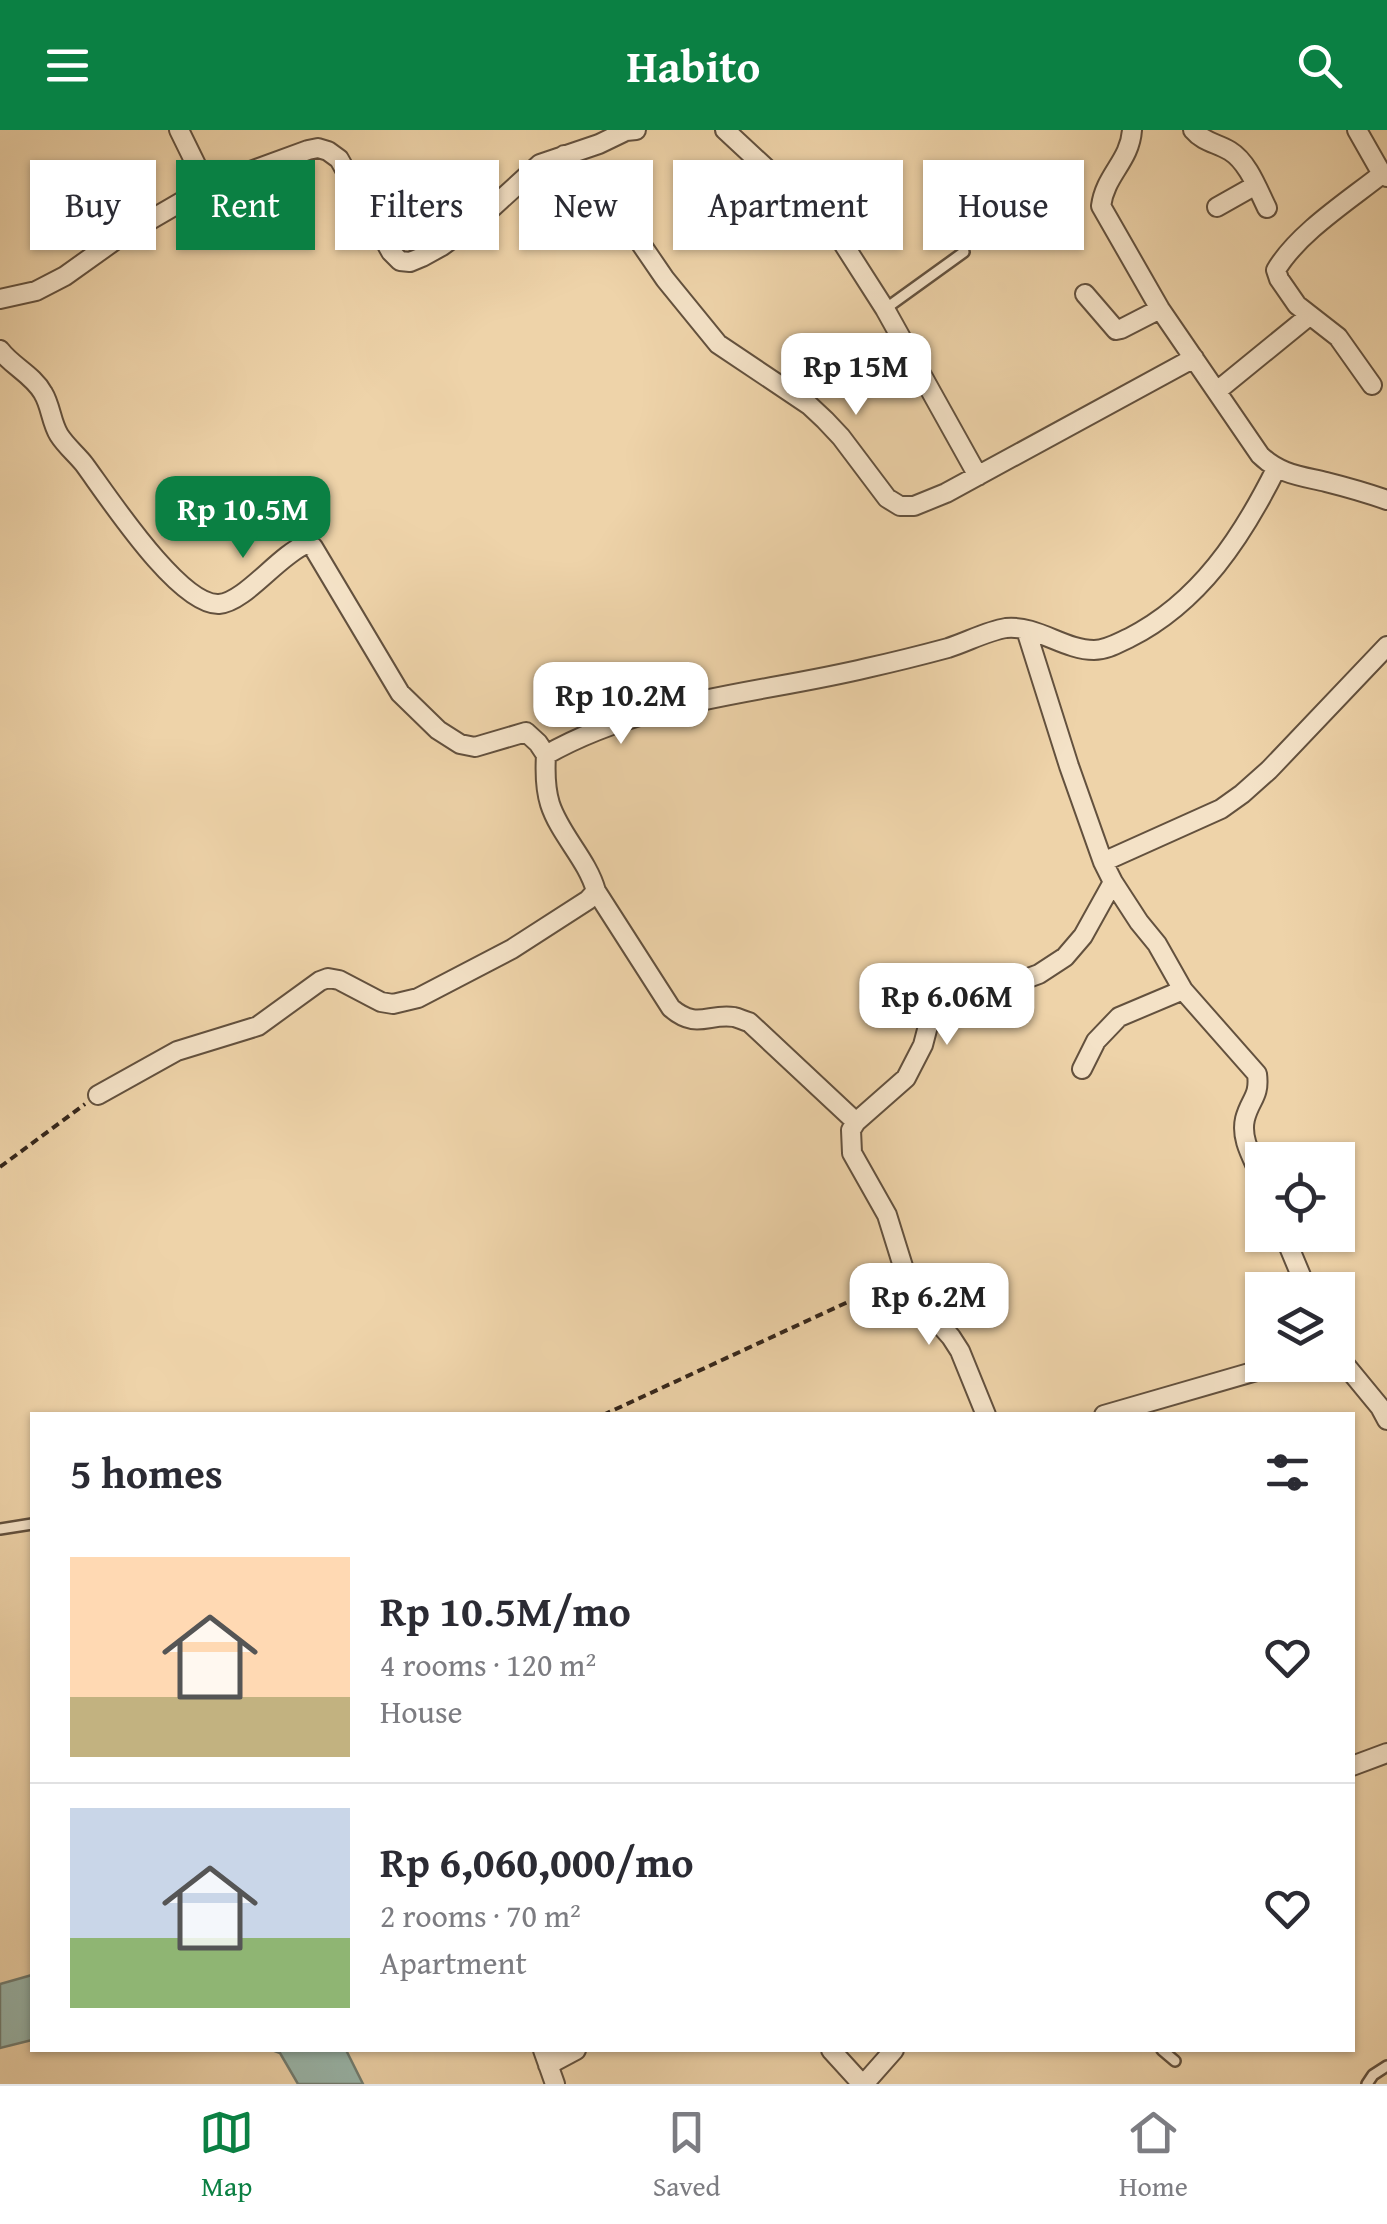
<!DOCTYPE html>
<html lang="en">
<head>
<meta charset="utf-8">
<style>
	body { margin:0; font-family:"Gentium Book Plus",serif; background:#f7f7f7; color:#2b2b33; height:100vh; display:flex; flex-direction:column; font-size:38px; white-space:nowrap }
	* { box-sizing:border-box; margin:0 }
	p { font-size:32px; color:#7c7c81 }
	.icon { flex:none; width:55px; height:55px; fill:none; stroke:currentColor; stroke-width:2; stroke-linecap:round; stroke-linejoin:round }
	.map { position:relative; flex:1; overflow:hidden }
	.sheet { position:absolute; left:30px; top:1282px; width:1325px; height:640px; display:flex; flex-direction:column; background:#fff; border-radius:0px; box-shadow:0 2px 8px #0004 }
	.sheet>* { flex:none }
	.guide { position:absolute; left:30px; top:30px; width:1328px; height:90px; display:flex; gap:20px }
	.fabs { position:absolute; left:1245px; top:1012px; display:grid; gap:20px }
	.fabs a { display:grid; place-items:center; width:110px; height:110px; border-radius:0px; background:#fff; box-shadow:0 2px 8px #0004; font-size:50px }
	.price { position:absolute; translate:-50% -85px; padding:0 22px; border-radius:20px; background:#fff; color:#222; font-size:32px; line-height:65px; filter:drop-shadow(0 2px 5px #0008) }
	.price::after { content:''; position:absolute; left:50%; top:60px; width:30px; height:22px; margin-left:-15px; background:inherit; clip-path:polygon(0 0,100% 0,50% 100%) }
	.price.current { background:#0b8043; color:#fff }
	ul { padding:0; list-style:none }
	li { display:flex; align-items:center; gap:30px; height:250px; padding:0 40px }
	li+li { border-top:2px solid #e1e1e2 }
	li span { display:grid; place-items:center; flex:none; width:280px; height:200px; border-radius:0px; color:#555 }
	li>.icon { margin-inline-start:auto }
	span .icon { width:120px; height:120px; fill:#fffc; stroke-width:1 }
	li b { font-size:42px }
	h2 { display:flex; justify-content:space-between; align-items:center; height:120px; padding:0 40px; font-size:42px }
	.tag { padding:0 35px; border-radius:0px; background:#fff; box-shadow:0 2px 8px #0004; font-size:35px; line-height:90px }
	.tag.current { background:#0b8043; color:#fff }
	header { display:flex; justify-content:space-between; align-items:center; height:130px; padding:0 40px; background:#0b8043; color:#fff; font-size:45px; font-weight:700 }
	.dock { display:flex; justify-content:space-around; align-items:center; height:140px; border-top:2px solid #e1e1e2; background:#fff; font-size:28px; color:#7c7c81 }
	.dock a { display:grid; justify-items:center; gap:5px }
	.dock .current { color:#0b8043 }
	.map>svg:first-child { display:block }
	.water { fill:#99b7ac; stroke:#717d72; stroke-width:2.5 }
	.lines { fill:none; stroke-linecap:round; stroke-linejoin:round }
	.service-casing { stroke:#63513e; stroke-width:14 }
	.minor-casing { stroke:#63513e; stroke-width:22 }
	.path { stroke:#35261b; stroke-width:4; stroke-dasharray:8 5; stroke-linecap:butt }
	.service { stroke:#f4e2c7; stroke-width:9 }
	.minor { stroke:#f4e2c7; stroke-width:18 }
</style>
</head>
<body>
<header><svg class="icon" aria-label="menu" viewBox="0 0 24 24"><path d="M4 6h16M4 12h16M4 18h16"/></svg>Habito<svg class="icon" aria-label="search" viewBox="0 0 24 24"><circle cx="10" cy="10" r="6"/><path d="M15 15l6 6"/></svg></header>
<div class="map">
<svg width="1387" height="1954" viewBox="0 0 1387 1954">
	<rect width="100%" height="100%" fill="#eed3a9"/>
	<filter id="stains"><feTurbulence type="fractalNoise" baseFrequency=".002" numOctaves="4"/><feColorMatrix values="0 0 0 0 .2 0 0 0 0 .09 0 0 0 0 .02 0 0 0 .5 -.17"/></filter>
	<radialGradient id="worn" r=".72"><stop offset=".6" stop-color="#630" stop-opacity="0"/><stop offset="1" stop-color="#630" stop-opacity=".3"/></radialGradient>
	<path class="water" d="M 32,1845 L 32,1910 L 0,1918 L 0,1854 Z
		M 272,1920 L 346,1920 L 363,1954 L 298,1954 L 280,1923 Z"/>
	<g class="lines">
		<defs>
			<path id="service" d="M 885,179 L 964,122
				M 0,1399 L 32,1394
				M 1162,1920 L 1175,1931
				M 1367,1954 L 1373,1945 L 1387,1936"/>
			<path id="minor" d="M 179,0 L 207,57
				M 725,0 L 837,104 L 885,179 L 978,346
				M 1132,0 C 1130,31 1105,45 1101,76 L 1160,179 L 1260,325 C 1279,344 1301,346 1326,352 C 1346,357 1367,363 1387,370
				M 1193,0 C 1203,12 1217,13 1230,21 C 1248,32 1258,60 1267,78
				M 1357,0 L 1382,44 L 1387,47
				M 564,25 L 639,111 L 665,149 L 718,214 L 809,275 L 825,290 L 841,307 L 887,368 L 900,376 L 914,376 L 946,363 L 1194,228
				M 1217,77 L 1256,55
				M 1085,164 L 1116,200 L 1121,199 L 1160,179
				M 0,169 L 36,161 L 65,146 L 114,111 L 207,57 L 308,20 L 318,18 L 328,21 L 339,29 L 391,122 L 400,131 L 410,132 L 422,127 L 442,116 L 483,86 L 540,34 L 599,14 L 626,1 L 636,0
				M 0,220 C 12,236 33,245 43,263 C 51,276 51,292 59,305 C 66,316 76,324 84,334 C 107,365 179,476 219,474 C 245,472 278,426 306,414 L 313,417 L 400,563 L 438,600 L 460,614 L 475,617 L 526,602 L 538,613 L 546,625
				M 1372,255 L 1338,207 L 1297,175 L 1279,149 L 1276,140 C 1298,103 1348,71 1382,44
				M 1217,261 L 1309,186
				M 1026,500 L 1069,636 L 1103,732 L 1113,752 L 1139,792 L 1157,814 L 1183,860 L 1257,944 C 1260,967 1250,969 1245,989 C 1240,1011 1255,1031 1262,1050
				M 1103,732 L 1221,679 L 1242,664 L 1269,640 L 1387,516
				M 596,761 L 671,878 C 697,900 708,883 734,887 C 739,888 744,891 749,892 L 856,992
				M 1082,939 L 1096,911 L 1119,887 L 1183,860
				M 98,965 L 177,921 L 258,896 L 320,851 L 328,848 L 339,850 L 381,872 L 393,874 L 418,868 L 512,819 L 588,770 L 596,761 C 587,729 560,705 550,674 C 545,658 545,642 546,625 C 644,569 759,564 867,538 C 894,532 922,525 948,518 C 967,512 987,501 1006,498 C 1037,495 1064,520 1094,520 C 1107,520 1118,513 1129,508 C 1200,472 1242,407 1276,339
				M 1284,1105 L 1307,1160
				M 1338,1226 L 1380,1277 L 1387,1290
				M 986,1285 L 960,1221 L 951,1207 L 911,1162 L 887,1085 L 852,1023 L 851,1000 L 856,992 L 906,948 L 923,915 L 928,896 L 933,887 L 947,878 L 1039,844 L 1065,827 L 1083,806 L 1113,752
				M 1104,1285 L 1277,1235
				M 1352,1636 L 1387,1623
				M 543,1920 L 555,1954
				M 831,1920 L 862,1954
				M 548,1935 L 576,1920
				M 864,1954 L 894,1920"/>
		</defs>
		<use href="#service" class="service-casing"/>
		<use href="#minor" class="minor-casing"/>
		<path class="path" d="M 0,1037 L 85,974
			M 603,1285 L 889,1153"/>
		<use href="#service" class="service"/>
		<use href="#minor" class="minor"/>
	</g>
	<rect width="100%" height="100%" filter="url(#stains)"/>
	<rect width="100%" height="100%" fill="url(#worn)"/>
</svg>
<div class="fabs">
<a><svg class="icon" aria-label="locate" viewBox="0 0 24 24"><circle cx="12" cy="12" r="6"/><path d="M12 2v4M12 18v4M2 12h4M18 12h4"/></svg></a>
<a><svg class="icon" aria-label="layers" viewBox="0 0 24 24"><path d="M12 4l9 5-9 5-9-5zM3 14l9 5 9-5"/></svg></a>
</div>
<b class="price" style="left:856px;top:288px">Rp 15M</b>
<b class="price current" style="left:243px;top:431px">Rp 10.5M</b>
<b class="price" style="left:621px;top:617px">Rp 10.2M</b>
<b class="price" style="left:947px;top:918px">Rp 6.06M</b>
<b class="price" style="left:929px;top:1218px">Rp 6.2M</b>
<div class="guide">
<a class="tag">Buy</a>
<a class="tag current">Rent</a>
<a class="tag">Filters</a>
<a class="tag">New</a>
<a class="tag">Apartment</a>
<a class="tag">House</a>
</div>
<section class="sheet">
<h2>5 homes<svg class="icon" aria-label="filters" viewBox="0 0 24 24"><path d="M4 7h16M4 17h16"/><circle cx="9" cy="7" r="2"/><circle cx="15" cy="17" r="2"/></svg></h2>
<ul>
<li><span style="background:linear-gradient(#ffd9b3 70%,#c2b280 0)"><svg class="icon" aria-label="home" viewBox="0 0 24 24"><path d="M3 11l9-7 9 7M6 9v11h12V9"/></svg></span><div><b>Rp 10.5M/mo</b><p>4 rooms · 120 m²</p><p>House</p></div><svg class="icon" aria-label="heart" viewBox="0 0 24 24"><path d="M12 20l-8-8c-3-5 5-10 8-4 3-6 11-1 8 4z"/></svg></li>
<li><span style="background:linear-gradient(#c9d6e8 65%,#8fb573 0)"><svg class="icon" aria-label="home" viewBox="0 0 24 24"><path d="M3 11l9-7 9 7M6 9v11h12V9"/></svg></span><div><b>Rp 6,060,000/mo</b><p>2 rooms · 70 m²</p><p>Apartment</p></div><svg class="icon" aria-label="heart" viewBox="0 0 24 24"><path d="M12 20l-8-8c-3-5 5-10 8-4 3-6 11-1 8 4z"/></svg></li>
</ul>
</section>
</div>
<nav class="dock">
<a class="current"><svg class="icon" aria-label="map" viewBox="0 0 24 24"><path d="M3 6l6-2 6 2 6-2v14l-6 2-6-2-6 2zM9 4v14M15 6v14"/></svg>Map</a>
<a><svg class="icon" aria-label="saved" viewBox="0 0 24 24"><path d="M7 4h10v16l-5-4-5 4z"/></svg>Saved</a>
<a><svg class="icon" aria-label="home" viewBox="0 0 24 24"><path d="M3 11l9-7 9 7M6 9v11h12V9"/></svg>Home</a>
</nav>
</body>
</html>
